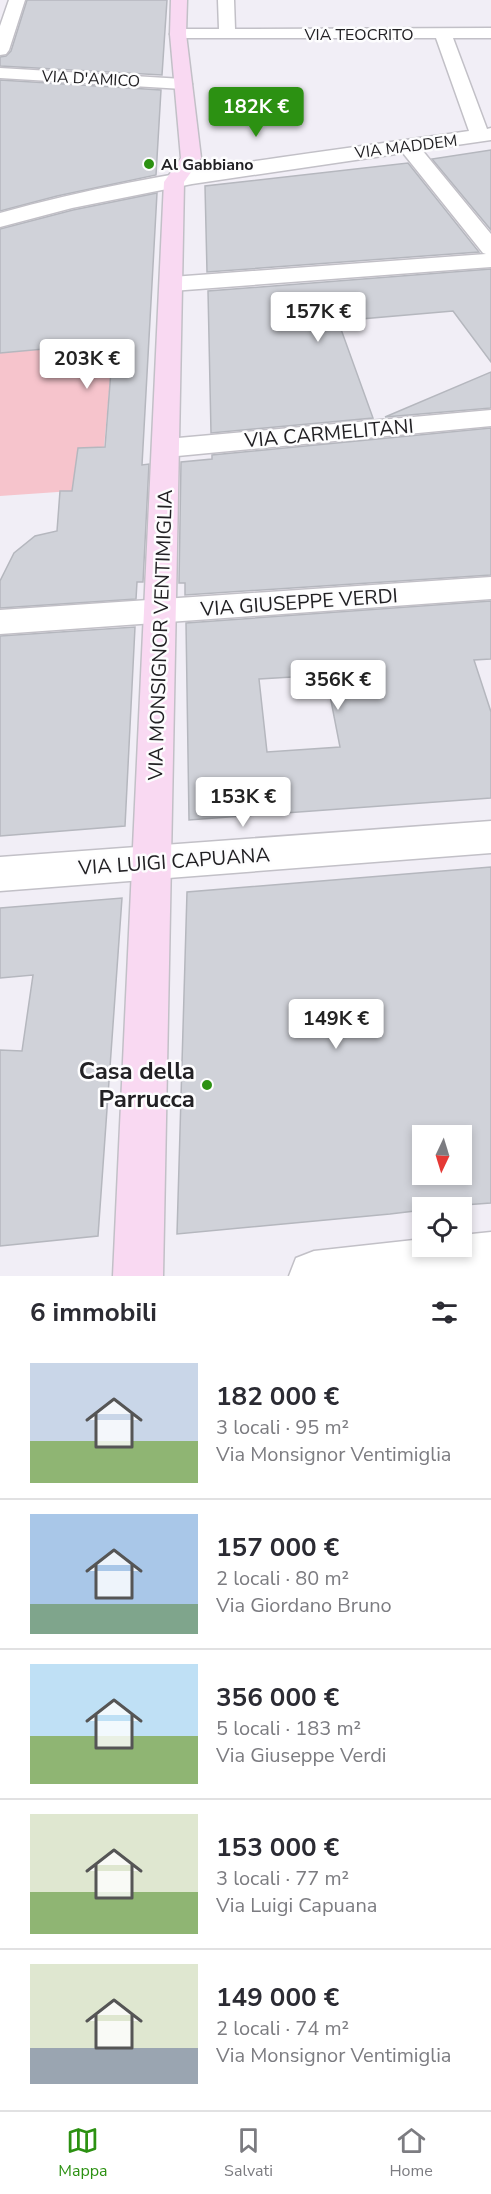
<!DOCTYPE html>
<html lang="it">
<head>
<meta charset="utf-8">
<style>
	body { margin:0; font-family:"Nunito Sans",sans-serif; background:#f2f2f3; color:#2b2b33; height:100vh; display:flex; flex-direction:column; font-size:22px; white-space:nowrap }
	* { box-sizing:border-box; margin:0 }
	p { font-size:20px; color:#7c7c81 }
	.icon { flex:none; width:33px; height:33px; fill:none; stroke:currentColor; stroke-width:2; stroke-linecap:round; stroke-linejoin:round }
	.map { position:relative; height:1276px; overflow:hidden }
	.drawer { display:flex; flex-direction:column; background:#fff; flex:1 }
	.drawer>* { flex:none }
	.needle { width:39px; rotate:184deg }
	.controls { position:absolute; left:412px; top:1125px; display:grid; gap:12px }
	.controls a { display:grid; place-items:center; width:60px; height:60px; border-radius:0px; background:#fff; box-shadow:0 3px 9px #0003; font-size:30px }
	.price { position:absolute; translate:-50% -51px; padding:0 14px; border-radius:6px; background:#fff; color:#222; font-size:20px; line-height:39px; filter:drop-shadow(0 2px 3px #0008) }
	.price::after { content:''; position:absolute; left:50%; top:36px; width:18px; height:14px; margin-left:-9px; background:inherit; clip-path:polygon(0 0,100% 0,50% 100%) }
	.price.current { background:#2c9112; color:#fff }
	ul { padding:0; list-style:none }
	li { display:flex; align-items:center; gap:18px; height:150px; padding:0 30px }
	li+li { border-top:2px solid #e1e1e2 }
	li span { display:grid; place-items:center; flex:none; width:168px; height:120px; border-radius:0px; color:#555 }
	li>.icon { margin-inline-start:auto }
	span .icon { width:72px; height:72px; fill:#fffc; stroke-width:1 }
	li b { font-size:26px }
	h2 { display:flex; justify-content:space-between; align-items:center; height:72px; padding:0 30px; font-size:26px }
	.tab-bar { display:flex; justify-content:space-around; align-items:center; height:84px; border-top:2px solid #e1e1e2; background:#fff; font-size:16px; color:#7c7c81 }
	.tab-bar a { display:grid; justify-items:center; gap:3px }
	.tab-bar .current { color:#2c9112 }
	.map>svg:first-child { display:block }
	.green { fill:#f6c4cc }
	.building { fill:#d0d2d9; stroke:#b5b7be; stroke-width:1.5; fill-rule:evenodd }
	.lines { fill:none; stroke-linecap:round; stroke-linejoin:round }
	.street-casing { stroke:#c2c0c7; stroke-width:3 }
	.secondary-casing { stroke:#c2c0c7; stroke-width:3 }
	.street { fill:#fff; fill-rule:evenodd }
	.secondary { fill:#f9d9f2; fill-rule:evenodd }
	.poi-dot { fill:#2c9112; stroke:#fdfdfe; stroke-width:2 }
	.labels { text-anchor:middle; stroke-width:5; stroke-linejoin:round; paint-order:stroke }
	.far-street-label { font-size:16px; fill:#222124; stroke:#fdfdfe }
	.far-poi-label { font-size:16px; font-weight:bold; fill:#222124; stroke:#fdfdfe; text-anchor:start }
	.street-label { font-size:20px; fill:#222124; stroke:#fdfdfe }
	.near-poi-label { font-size:24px; font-weight:bold; fill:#222124; stroke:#fdfdfe; text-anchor:end }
</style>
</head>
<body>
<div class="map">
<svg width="491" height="1276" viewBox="0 0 491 1276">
	<rect width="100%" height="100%" fill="#f1eef6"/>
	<path class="green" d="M 44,349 L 72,358 L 112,358 L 104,447 L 78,448 L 72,491 L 0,496 L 0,353 Z"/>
	<path class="building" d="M 27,0 L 167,0 L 162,75 L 0,66 L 0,57 L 6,56 L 11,51 Z
		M 0,80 L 161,90 L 156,175 L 57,196 L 0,211 Z
		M 491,150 L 491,230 L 432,159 Z
		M 408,163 L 479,252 L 207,272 L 205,186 Z
		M 157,193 L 142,465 L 149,464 L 143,582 L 137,582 L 136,599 L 0,608 L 0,581 L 14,553 L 35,536 L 57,531 L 60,491 L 72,491 L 78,448 L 105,447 L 112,358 L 60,359 L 44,349 L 0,353 L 0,229 L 73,210 Z
		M 491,269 L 491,362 L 453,311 L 338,321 L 373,418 L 211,433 L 208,291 Z
		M 491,372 L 491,408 L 385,417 Z
		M 491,428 L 491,575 L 185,595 L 185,583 L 179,583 L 181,462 L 212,459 L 212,455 Z
		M 491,601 L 491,659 L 474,660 L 491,712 L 491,798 L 189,820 L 186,623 ZM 326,675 L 340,747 L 267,752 L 259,679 Z
		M 135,627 L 125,826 L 0,836 L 0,636 Z
		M 491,867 L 491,1203 L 423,1208 L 423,1210 L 390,1214 L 177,1234 L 187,892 ZM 423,1136 L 462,1136 L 462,1174 L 423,1174 Z
		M 122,898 L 98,1236 L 0,1246 L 0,1050 L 22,1051 L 33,975 L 0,978 L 0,908 Z"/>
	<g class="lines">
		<defs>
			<path id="street" d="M 9,0 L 25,0 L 9,50 L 6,54 L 0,55 L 0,26 Z
				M 218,0 L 234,0 L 235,29 L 491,28 L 491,38 L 453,38 L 487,129 L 491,128 L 491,140 L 422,150 L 491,234 L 491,267 L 172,291 L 164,289 L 160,284 L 164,279 L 172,277 L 486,254 L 483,253 L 403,153 L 192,184 L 72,208 L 0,227 L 0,213 C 153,170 312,154 469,131 L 436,38 L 172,38 L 170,34 L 178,29 L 219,29 Z
				M 0,68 L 183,79 L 189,80 L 192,84 L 189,88 L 183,89 L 0,78 Z
				M 491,410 L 491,426 L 167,457 L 157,454 L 153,448 L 157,442 L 167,439 Z
				M 491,577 L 491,599 L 0,634 L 0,610 Z
				M 491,821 L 491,853 L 0,891 L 0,857 Z
				M 491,1232 L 491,1276 L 289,1276 L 296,1258 L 314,1251 L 423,1239 L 423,1246 L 462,1246 L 462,1235 Z"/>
			<path id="secondary" d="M 171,0 L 187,0 L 186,34 L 201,158 L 184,182 L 163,1276 L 113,1276 L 164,182 L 181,158 L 170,34 Z"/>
		</defs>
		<use href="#street" class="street-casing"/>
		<use href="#secondary" class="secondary-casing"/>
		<use href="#street" class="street"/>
		<use href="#secondary" class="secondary"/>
	</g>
	<g class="poi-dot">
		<circle cx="149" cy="164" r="6"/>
		<circle cx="207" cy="1085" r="6"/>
	</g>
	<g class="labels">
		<g class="far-street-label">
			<text x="359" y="40">VIA TEOCRITO</text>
			<text transform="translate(91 78) rotate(3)" y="6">VIA D'AMICO</text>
			<text transform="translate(406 146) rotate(-7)" y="6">VIA MADDEM</text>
		</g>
		<g class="far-poi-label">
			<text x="161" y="170">Al Gabbiano</text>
		</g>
		<g class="street-label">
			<text transform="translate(329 433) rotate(-5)" y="7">VIA CARMELITANI</text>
			<text transform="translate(299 602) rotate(-4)" y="7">VIA GIUSEPPE VERDI</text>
			<text transform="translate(160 635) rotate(-88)" y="7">VIA MONSIGNOR VENTIMIGLIA</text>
			<text transform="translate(174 861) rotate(-4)" y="7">VIA LUIGI CAPUANA</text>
		</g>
		<g class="near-poi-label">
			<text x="195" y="1079">Casa della<tspan x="195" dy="28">Parrucca</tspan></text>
		</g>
	</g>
</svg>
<div class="controls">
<a><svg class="needle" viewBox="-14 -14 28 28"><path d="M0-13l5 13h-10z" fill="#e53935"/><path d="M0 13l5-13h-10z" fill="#7c7c81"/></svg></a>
<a><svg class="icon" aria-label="locate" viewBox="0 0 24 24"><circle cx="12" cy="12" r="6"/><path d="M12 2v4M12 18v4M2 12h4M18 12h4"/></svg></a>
</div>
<b class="price current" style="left:256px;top:138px">182K €</b>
<b class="price" style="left:318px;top:343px">157K €</b>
<b class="price" style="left:87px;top:390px">203K €</b>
<b class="price" style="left:338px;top:711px">356K €</b>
<b class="price" style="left:243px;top:828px">153K €</b>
<b class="price" style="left:336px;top:1050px">149K €</b>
</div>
<section class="drawer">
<h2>6 immobili<svg class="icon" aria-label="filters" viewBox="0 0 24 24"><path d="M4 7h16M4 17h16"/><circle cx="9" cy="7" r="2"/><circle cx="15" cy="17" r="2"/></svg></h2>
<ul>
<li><span style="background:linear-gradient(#c9d6e8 65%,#8fb573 0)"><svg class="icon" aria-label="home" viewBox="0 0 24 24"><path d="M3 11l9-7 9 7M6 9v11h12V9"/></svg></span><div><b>182 000 €</b><p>3 locali · 95 m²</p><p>Via Monsignor Ventimiglia</p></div></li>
<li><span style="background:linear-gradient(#a9c7e8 75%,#7fa58c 0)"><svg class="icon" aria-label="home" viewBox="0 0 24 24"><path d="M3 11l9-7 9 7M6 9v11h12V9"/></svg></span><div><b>157 000 €</b><p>2 locali · 80 m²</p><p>Via Giordano Bruno</p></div></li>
<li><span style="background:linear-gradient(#bfe0f5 60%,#8fb573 0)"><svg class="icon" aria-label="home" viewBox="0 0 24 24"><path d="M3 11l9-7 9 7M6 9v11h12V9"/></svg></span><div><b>356 000 €</b><p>5 locali · 183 m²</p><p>Via Giuseppe Verdi</p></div></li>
<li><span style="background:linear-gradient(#dfe7d0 65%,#8fb573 0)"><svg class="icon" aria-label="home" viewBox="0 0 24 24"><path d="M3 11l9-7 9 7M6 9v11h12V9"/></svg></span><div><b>153 000 €</b><p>3 locali · 77 m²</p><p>Via Luigi Capuana</p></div></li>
<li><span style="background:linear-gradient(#dfe7d0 70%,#9aa5b1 0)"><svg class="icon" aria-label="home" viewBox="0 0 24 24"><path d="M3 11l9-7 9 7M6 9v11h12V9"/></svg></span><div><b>149 000 €</b><p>2 locali · 74 m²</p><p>Via Monsignor Ventimiglia</p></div></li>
</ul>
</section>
<nav class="tab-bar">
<a class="current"><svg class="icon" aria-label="map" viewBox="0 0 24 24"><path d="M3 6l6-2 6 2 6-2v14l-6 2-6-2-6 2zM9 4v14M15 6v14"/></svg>Mappa</a>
<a><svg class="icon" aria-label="saved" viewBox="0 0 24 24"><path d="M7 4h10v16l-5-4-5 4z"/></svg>Salvati</a>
<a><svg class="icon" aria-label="home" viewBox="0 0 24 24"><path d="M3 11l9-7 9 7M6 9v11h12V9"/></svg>Home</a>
</nav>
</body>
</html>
